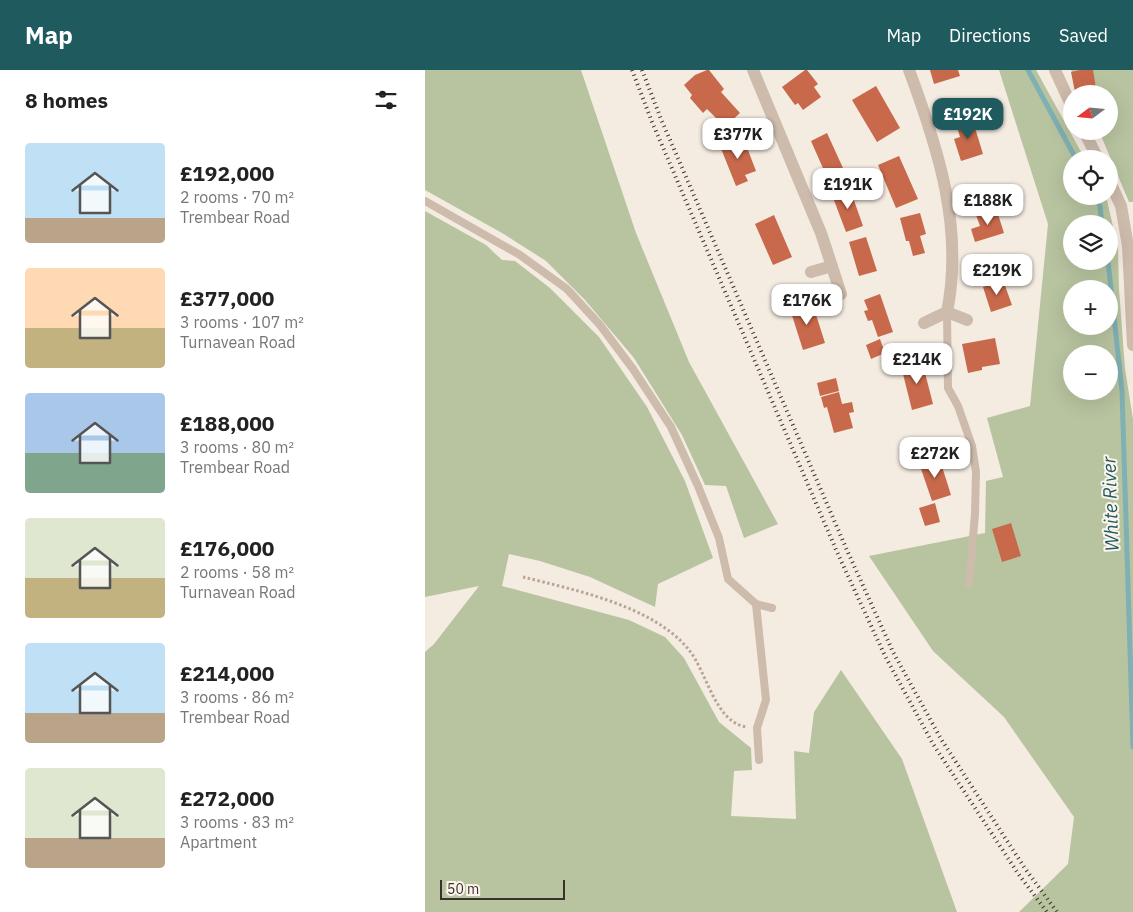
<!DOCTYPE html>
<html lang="en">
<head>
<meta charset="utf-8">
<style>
	body { margin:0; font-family:"IBM Plex Sans",sans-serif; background:#f2f2f2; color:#222; height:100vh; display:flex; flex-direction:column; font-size:19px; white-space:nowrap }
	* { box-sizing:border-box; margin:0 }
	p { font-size:16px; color:#767676 }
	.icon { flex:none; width:28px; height:28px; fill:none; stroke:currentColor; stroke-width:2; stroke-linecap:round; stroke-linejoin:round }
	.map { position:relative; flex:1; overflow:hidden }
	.panel { display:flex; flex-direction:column; background:#fff; width:425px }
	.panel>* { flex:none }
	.needle { width:32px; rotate:254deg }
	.tools { position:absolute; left:638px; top:15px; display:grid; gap:10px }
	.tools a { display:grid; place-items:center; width:55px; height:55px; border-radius:50%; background:#fff; box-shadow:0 5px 20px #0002; font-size:25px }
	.scale { position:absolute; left:15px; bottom:12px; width:125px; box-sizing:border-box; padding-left:5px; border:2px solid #3b302b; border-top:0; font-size:14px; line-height:18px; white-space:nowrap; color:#3b302b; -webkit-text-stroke:4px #fbf5ee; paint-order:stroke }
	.price { position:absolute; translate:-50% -42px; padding:0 11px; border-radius:10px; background:#fff; color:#222; font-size:16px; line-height:32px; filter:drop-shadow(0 1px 2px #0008) }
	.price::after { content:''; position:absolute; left:50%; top:30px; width:15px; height:11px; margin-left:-8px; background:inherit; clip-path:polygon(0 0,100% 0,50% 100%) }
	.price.current { background:#1f5a5e; color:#fff }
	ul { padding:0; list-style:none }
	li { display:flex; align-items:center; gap:15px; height:125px; padding:0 25px }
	li span { display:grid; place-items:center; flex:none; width:140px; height:100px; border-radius:5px; color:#555 }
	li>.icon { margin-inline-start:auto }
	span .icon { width:60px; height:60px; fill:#fffc; stroke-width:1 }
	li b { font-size:21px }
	h2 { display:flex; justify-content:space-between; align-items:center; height:60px; padding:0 25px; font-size:21px }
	header { display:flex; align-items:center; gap:30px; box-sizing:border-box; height:70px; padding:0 25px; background:#1f5a5e; color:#fff }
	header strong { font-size:24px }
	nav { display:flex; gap:28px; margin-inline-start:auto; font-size:18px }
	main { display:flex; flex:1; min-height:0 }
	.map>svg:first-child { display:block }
	.green { fill:#b8c4a0; fill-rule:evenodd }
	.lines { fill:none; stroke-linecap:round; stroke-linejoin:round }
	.stream { stroke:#7fb0b2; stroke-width:5 }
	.building { fill:#c8694b }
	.path { stroke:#b9a596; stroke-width:3; stroke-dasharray:2.5 2.5; stroke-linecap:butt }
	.lane { stroke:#cdbbac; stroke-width:8 }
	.street { stroke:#cdbbac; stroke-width:12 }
	.rail { stroke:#3b302b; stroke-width:4; stroke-dasharray:1 4; stroke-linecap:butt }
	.labels { text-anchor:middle; stroke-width:4; stroke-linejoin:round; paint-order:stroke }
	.water-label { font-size:19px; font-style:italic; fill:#1f5a5e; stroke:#fbf5ee }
</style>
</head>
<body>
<header>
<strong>Map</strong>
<nav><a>Map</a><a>Directions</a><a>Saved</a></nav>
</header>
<main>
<section class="panel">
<h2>8 homes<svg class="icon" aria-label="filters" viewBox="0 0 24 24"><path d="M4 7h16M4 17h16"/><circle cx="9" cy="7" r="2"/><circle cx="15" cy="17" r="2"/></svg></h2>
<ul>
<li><span style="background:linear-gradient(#bfe0f5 75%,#b9a48a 0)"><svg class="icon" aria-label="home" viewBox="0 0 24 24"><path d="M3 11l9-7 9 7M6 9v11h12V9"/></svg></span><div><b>£192,000</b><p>2 rooms · 70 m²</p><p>Trembear Road</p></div></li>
<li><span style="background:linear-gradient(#ffd9b3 60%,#c2b280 0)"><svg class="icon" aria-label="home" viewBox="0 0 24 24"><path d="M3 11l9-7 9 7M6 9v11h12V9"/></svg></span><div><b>£377,000</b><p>3 rooms · 107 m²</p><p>Turnavean Road</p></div></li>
<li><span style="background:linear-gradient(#a9c7e8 60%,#7fa58c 0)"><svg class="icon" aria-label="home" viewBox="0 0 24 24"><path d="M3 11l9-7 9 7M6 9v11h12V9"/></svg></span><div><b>£188,000</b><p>3 rooms · 80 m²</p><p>Trembear Road</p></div></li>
<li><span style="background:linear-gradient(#dfe7d0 60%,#c2b280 0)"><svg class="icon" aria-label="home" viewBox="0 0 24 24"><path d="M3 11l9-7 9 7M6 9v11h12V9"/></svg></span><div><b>£176,000</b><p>2 rooms · 58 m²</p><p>Turnavean Road</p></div></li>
<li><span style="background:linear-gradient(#bfe0f5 70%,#b9a48a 0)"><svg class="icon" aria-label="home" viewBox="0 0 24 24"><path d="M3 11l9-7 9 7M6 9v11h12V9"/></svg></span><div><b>£214,000</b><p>3 rooms · 86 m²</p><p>Trembear Road</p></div></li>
<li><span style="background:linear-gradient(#dfe7d0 70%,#b9a48a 0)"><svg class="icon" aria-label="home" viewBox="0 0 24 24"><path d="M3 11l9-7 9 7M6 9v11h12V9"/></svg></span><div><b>£272,000</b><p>3 rooms · 83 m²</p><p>Apartment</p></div></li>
</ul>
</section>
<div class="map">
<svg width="708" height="842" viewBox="0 0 708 842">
	<rect width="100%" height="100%" fill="#f4ebe1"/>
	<path class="green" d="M 0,0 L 156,0 L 211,163 L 264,292 L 353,454 L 319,468 L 301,416 L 280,415 L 257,365 L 209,288 L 160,230 L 121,191 L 77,163 L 0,120 Z
		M 574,0 L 611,0 L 660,89 L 646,89 L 646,126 L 681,126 L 693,178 L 694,219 L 700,299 L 708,349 L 708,842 L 594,842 L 643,794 L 649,747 L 579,647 L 508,581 L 444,486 L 560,463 L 561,411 L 578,407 L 562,348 L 605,336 L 623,154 ZM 646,154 L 684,154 L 684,191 L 646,191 ZM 646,219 L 684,219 L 684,256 L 646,256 ZM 646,284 L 684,284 L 684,321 L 646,321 Z
		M 646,0 L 708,0 L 708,132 L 704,132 L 674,61 L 684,61 L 684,24 L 658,24 Z
		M 0,141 L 61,175 L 77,190 L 90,191 L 125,218 L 174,267 L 222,337 L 260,411 L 288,488 L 233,514 L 230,537 L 165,507 L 115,491 L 84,484 L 77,516 L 204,550 L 240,567 L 259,588 L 294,652 L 326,678 L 327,700 L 309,701 L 306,746 L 371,749 L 369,681 L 384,683 L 389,642 L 416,600 L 477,689 L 532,842 L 0,842 L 0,582 L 9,574 L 54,516 L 0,527 Z"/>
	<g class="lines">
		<path class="stream" d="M 603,0 L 651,89
			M 670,126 L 675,136 L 677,154
			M 683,191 L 697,321 L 708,677"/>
	</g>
	<path class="building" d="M 282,0 L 284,0 L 299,19 L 296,22 L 315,43 L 300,57 L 282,39 L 278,43 L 265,28 L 267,25 L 259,15 L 270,5 Z
		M 380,0 L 382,0 L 393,14 L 389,17 L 396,27 L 378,40 L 373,33 L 370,35 L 357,17 Z
		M 505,0 L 533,0 L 535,6 L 509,14 Z
		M 655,0 L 668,0 L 671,18 L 650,22 L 646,2 Z
		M 451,16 L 475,58 L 452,72 L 427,30 Z
		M 547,48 L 558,84 L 536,91 L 529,69 L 535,67 L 531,53 Z
		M 402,63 L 418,98 L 401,105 L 386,71 Z
		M 318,67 L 331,101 L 320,105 L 323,111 L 311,116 L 295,76 Z
		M 474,86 L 493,129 L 471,138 L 453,95 Z
		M 425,119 L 438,156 L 421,162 L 407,125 Z
		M 571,138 L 579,163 L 550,172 L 546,159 L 555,156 L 551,145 Z
		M 495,143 L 501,164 L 495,166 L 500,183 L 488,186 L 484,171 L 481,171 L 475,148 Z
		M 349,145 L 367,187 L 348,195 L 330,154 Z
		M 441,167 L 452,201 L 434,206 L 424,172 Z
		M 578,210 L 587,235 L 566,242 L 558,217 Z
		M 455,224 L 468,262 L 453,267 L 447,250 L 443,251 L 439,241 L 443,240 L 439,230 Z
		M 387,232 L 400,273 L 378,280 L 365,239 Z
		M 570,268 L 575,294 L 557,297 L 557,300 L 543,303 L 537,274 Z
		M 455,269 L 460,283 L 446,289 L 441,275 Z
		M 497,291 L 508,334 L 487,340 L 476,296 Z
		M 411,308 L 414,321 L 395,326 L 392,313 Z
		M 414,322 L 417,334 L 427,332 L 429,342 L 424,343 L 428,358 L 409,363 L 402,337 L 399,338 L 396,327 Z
		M 498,377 L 501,387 L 489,391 L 485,381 Z
		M 514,387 L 526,425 L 507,431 L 494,393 Z
		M 510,433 L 515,452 L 500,456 L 494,438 Z
		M 586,453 L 596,486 L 577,492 L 567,459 Z"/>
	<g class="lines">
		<path class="path" d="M 98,507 C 150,520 229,536 264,580 C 282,602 290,653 322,657"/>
		<path class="lane" d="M 0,131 L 95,185 L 142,219 L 175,255 L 208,299 L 246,357 L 273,416 L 294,468 L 303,509 L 331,534 L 347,538
			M 522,242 L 523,318 L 533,336 L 547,376 L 551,402 L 550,444 L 544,514
			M 331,534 L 341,630 L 332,658 L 334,690"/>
		<path class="street" d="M 328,0 L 396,163 L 416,224
			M 484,0 C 513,78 539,158 522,242
			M 630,0 L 646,35
			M 659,61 L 673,89
			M 684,110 L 696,136 L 703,176 L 708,275
			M 386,202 L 407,196
			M 499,253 L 522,242 L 542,250"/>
		<path class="rail" d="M 207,0 L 227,52 L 412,482 L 460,586 L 508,674 L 592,802 L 622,842
			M 217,0 L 236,49 L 421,478 L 468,582 L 516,669 L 599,797 L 632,842"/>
	</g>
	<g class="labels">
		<g class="water-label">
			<text transform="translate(685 434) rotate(-92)" y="7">White River</text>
		</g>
	</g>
</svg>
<div class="tools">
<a><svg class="needle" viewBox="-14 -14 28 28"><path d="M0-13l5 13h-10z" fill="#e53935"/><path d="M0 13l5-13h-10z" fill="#767676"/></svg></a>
<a><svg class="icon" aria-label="locate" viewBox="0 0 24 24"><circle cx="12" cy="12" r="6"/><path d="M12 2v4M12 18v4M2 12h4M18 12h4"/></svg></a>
<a><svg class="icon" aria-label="layers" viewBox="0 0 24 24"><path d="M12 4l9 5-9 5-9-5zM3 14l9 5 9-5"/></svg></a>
<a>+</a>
<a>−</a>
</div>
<div class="scale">50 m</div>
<b class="price current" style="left:543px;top:70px">£192K</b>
<b class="price" style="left:313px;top:90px">£377K</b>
<b class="price" style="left:423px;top:140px">£191K</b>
<b class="price" style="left:563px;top:156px">£188K</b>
<b class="price" style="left:572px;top:226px">£219K</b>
<b class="price" style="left:382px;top:256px">£176K</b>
<b class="price" style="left:492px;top:315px">£214K</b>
<b class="price" style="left:510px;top:409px">£272K</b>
</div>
</main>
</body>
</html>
